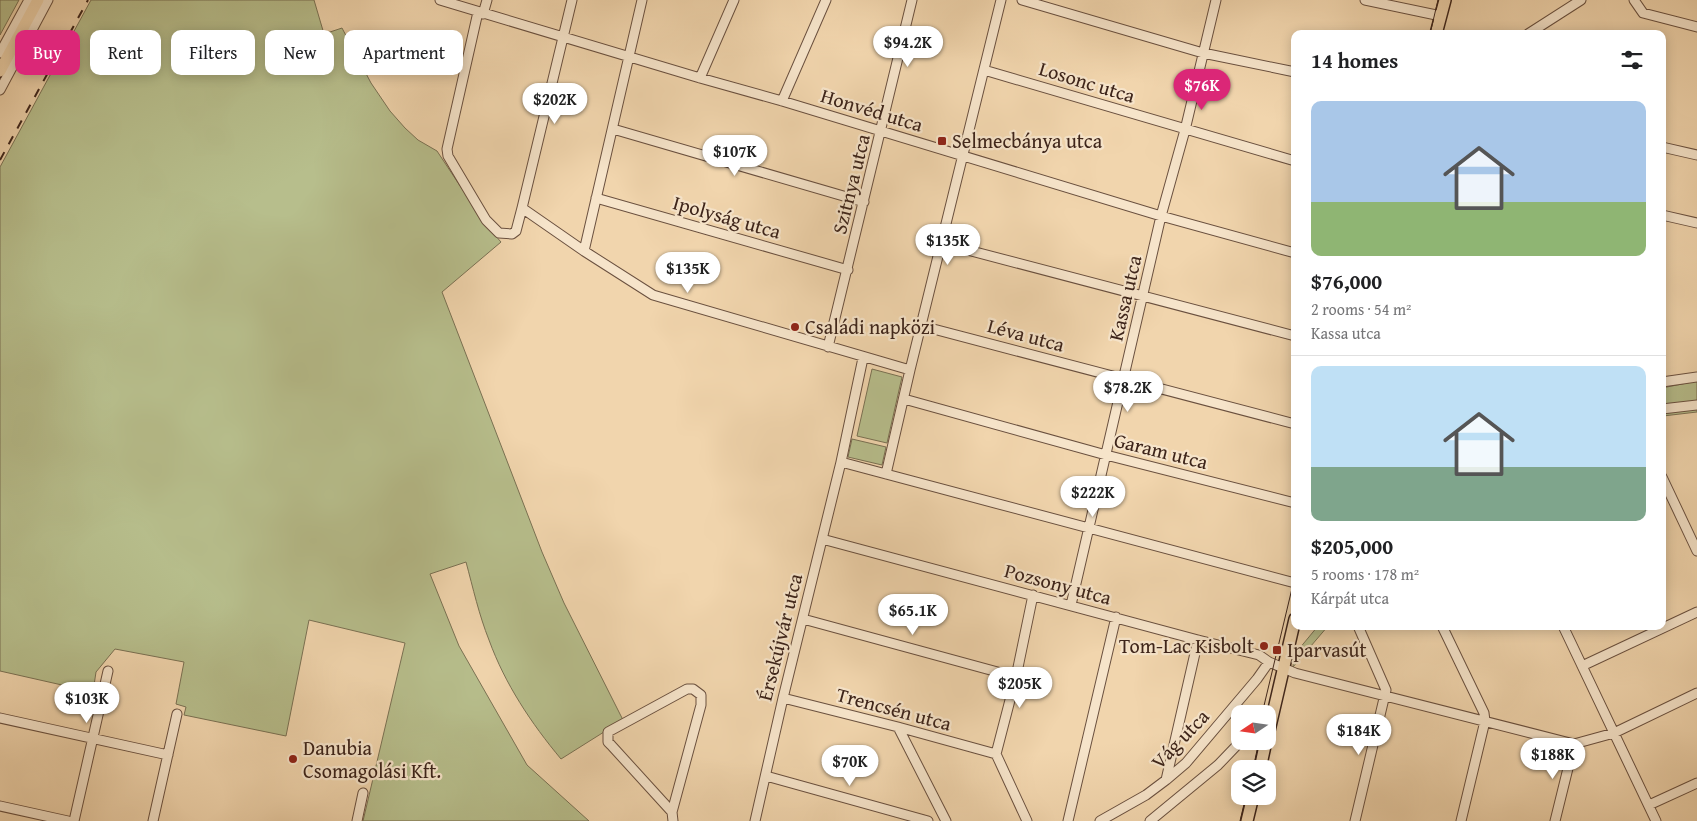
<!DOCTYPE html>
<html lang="en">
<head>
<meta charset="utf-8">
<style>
	body { margin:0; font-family:"Gentium Book Plus",serif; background:#f6f6f6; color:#202124; height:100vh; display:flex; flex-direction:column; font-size:19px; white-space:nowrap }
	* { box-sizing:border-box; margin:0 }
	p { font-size:16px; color:#757577 }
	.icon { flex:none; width:28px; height:28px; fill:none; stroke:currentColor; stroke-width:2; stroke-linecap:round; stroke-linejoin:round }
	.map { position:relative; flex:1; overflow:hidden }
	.panel { position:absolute; left:1291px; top:30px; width:375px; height:600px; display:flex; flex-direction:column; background:#fff; border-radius:10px; box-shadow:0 2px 12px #0003 }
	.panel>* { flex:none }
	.banner { position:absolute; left:15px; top:30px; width:475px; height:45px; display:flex; gap:10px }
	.needle { width:32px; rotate:257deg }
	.tools { position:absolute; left:1231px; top:705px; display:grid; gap:10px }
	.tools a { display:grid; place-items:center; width:45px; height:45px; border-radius:10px; background:#fff; box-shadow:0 2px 12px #0003; font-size:25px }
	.price { position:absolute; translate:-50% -42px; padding:0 11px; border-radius:18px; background:#fff; color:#222; font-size:16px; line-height:32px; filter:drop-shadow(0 1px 2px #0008) }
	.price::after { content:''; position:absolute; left:50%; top:30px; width:15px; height:11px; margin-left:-8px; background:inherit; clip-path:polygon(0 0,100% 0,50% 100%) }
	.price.active { background:#db2777; color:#fff }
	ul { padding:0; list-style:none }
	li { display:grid; align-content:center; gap:10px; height:265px; padding:0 20px }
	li+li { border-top:1px solid #e0e0e0 }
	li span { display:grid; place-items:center; height:155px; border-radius:10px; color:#555 }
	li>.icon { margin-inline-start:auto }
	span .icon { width:90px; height:90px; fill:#fffc; stroke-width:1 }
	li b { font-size:21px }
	h2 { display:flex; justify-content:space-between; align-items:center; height:60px; padding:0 20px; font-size:21px }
	.pill { padding:0 18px; border-radius:10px; background:#fff; box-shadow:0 2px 12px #0003; font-size:18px; line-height:45px }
	.pill.active { background:#db2777; color:#fff }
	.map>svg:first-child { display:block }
	.green { fill:#b7be8c; stroke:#7a7153 }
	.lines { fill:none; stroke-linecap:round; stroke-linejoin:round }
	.minor-casing { stroke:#6a503f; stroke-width:11 }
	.major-casing { stroke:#3d241a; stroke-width:14 }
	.minor { stroke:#f6e4ca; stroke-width:9 }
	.major { stroke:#f1d5ad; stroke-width:11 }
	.tram { stroke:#3d241a; stroke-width:1 }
	.rail { stroke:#3d241a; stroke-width:2; stroke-dasharray:9 9; stroke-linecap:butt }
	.poi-dot { fill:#8f2418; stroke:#f6e4ca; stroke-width:2 }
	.labels { text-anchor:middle; stroke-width:4.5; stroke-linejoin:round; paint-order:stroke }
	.street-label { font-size:20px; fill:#3d241a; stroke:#f6e4ca }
	.poi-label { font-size:20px; fill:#3d241a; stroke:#f6e4ca; text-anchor:start }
</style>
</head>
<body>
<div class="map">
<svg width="1697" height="821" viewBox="0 0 1697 821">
	<rect width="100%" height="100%" fill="#f1d5ad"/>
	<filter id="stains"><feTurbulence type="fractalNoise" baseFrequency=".004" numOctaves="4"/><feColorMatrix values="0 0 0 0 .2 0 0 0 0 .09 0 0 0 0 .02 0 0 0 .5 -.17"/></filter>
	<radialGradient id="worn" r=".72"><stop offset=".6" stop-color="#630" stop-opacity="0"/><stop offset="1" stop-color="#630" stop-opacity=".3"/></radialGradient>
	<path class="green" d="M 0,0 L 19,0 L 0,35 Z
		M 91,0 L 314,0 L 324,34 L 342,28 L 371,83 L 390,111 L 405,128 L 418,140 L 437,151 L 486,225 L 501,242 L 442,292 L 542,552 L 564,603 L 623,720 L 561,759 C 531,723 505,684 489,640 C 479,615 473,588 466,562 L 430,574 L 459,646 L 527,765 L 589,821 L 363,821 L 405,643 L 309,620 L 286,736 L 184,715 L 186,707 L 176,704 L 184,662 L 115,649 L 96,672 L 93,692 L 0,671 L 0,167 Z
		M 872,369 L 902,377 L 887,443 L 857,436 Z
		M 1697,381 L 1697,412 L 1663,416 L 1662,388 Z
		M 852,439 L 886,447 L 882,465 L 848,457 Z
		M 1318,626 L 1328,626 L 1293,667 L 1294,655 Z"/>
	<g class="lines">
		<defs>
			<path id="minor" d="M 440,0 L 700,78 L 782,101 L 1161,216 L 1295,253
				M 1022,0 L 1203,53 L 1295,72
				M 1365,0 L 1441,16
				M 1634,0 L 1643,13 L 1697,27
				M 478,12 L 447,149 L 448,156 L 486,220 L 499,233 L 512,234 L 516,231 L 522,208 L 572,0
				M 483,14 L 487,0
				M 1528,34 L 1581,0
				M 0,53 L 29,0
				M 984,70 L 1295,161
				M 700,78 L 734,0
				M 0,90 L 48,0
				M 782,101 L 826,0
				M 613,129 L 864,202
				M 1662,147 L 1697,155
				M 596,198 L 848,270
				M 522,208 L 584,251 L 653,295 L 910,370 L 886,474 L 841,462 L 863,358
				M 1662,215 L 1697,223
				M 941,243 L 1295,336
				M 584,251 L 642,0
				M 922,326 L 1295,424
				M 828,347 L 912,0
				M 910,370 L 1001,0
				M 1662,382 L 1697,377
				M 904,399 L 1106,455 L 1295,503
				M 1662,409 L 1697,405
				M 886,474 L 1295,583
				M 1662,477 L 1697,551
				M 822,539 L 1198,640 L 1259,655 L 1269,662 L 1295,673 L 1574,744 L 1614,733 L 1697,693
				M 1071,605 L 1161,216 L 1185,130 L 1216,0
				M 803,619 L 1016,677
				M 1442,626 L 1484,713 L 1485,721 L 1461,821
				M 1563,626 L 1656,821
				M 1582,666 L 1697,612
				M 783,698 L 898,727 L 996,754
				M 0,718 L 168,755
				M 898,727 L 946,821
				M 766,776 L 928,821
				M 1166,780 L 1198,640
				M 1649,805 L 1697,783
				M 0,806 L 68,821
				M 672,812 L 611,745 L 608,742 L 608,732 L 687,689 L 693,689 L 701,695 L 701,705 L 672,812 L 673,821
				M 74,821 L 108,671
				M 153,821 L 177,714
				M 357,821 L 363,793
				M 755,821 L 783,698 L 841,462
				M 1027,821 L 996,754 L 1016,677 L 1033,595
				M 1068,821 L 1116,617
				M 1100,821 L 1146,795 L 1166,780 L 1186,763 L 1257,679 L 1269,662
				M 1150,821 L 1218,765 L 1241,741
				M 1355,821 L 1386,690 L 1358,626
				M 1555,821 L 1574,744"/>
			<path id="major" d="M 1436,34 L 1445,0
				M 0,71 L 38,0
				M 1268,735 L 1295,619
				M 1260,769 L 1266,741
				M 1247,821 L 1253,796"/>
		</defs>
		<use href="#minor" class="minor-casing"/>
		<use href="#major" class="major-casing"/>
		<use href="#minor" class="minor"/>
		<use href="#major" class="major"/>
		<path class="tram" d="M 1430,34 L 1438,0
			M 1262,714 L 1295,576
			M 1253,769 L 1259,741
			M 1240,821 L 1246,796"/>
		<path class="rail" d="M 0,160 L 88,0"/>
	</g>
	<g class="poi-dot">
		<rect x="937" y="136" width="10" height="10" rx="2.5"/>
		<circle cx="795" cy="327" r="5"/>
		<circle cx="1264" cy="646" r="5"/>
		<rect x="1272" y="645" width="10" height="10" rx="2.5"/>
		<circle cx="293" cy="759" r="5"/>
	</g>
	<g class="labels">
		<g class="street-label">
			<text transform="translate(1087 82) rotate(17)" y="7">Losonc utca</text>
			<text transform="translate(872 110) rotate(17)" y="7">Honvéd utca</text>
			<text transform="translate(851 184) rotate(-76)" y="7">Szitnya utca</text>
			<text transform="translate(727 217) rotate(16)" y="7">Ipolyság utca</text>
			<text transform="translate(1125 298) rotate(-77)" y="7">Kassa utca</text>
			<text transform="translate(1026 335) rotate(15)" y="7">Léva utca</text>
			<text transform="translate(1161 451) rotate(14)" y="7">Garam utca</text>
			<text transform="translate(1058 584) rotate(15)" y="7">Pozsony utca</text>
			<text transform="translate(780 637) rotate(-76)" y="7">Érsekújvár utca</text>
			<text transform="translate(894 709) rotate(15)" y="7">Trencsén utca</text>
			<text transform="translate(1180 739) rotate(-46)" y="7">Vág utca</text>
		</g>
		<g class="poi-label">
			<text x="952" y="148">Selmecbánya utca</text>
			<text x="805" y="334">Családi napközi</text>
			<text x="1254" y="653" text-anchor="end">Tom-Lac Kisbolt</text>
			<text x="1287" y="657">Iparvasút</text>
			<text x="303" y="755">Danubia<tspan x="303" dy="23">Csomagolási Kft.</tspan></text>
		</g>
	</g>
	<rect width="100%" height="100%" filter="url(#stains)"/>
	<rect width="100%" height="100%" fill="url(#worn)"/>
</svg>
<div class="tools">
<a><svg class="needle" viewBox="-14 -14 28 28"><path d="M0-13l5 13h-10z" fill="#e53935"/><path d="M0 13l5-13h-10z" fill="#757577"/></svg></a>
<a><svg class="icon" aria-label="layers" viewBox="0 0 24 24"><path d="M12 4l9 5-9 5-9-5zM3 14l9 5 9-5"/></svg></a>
</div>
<b class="price" style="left:908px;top:68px">$94.2K</b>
<b class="price active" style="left:1202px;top:111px">$76K</b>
<b class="price" style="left:555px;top:125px">$202K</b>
<b class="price" style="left:735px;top:177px">$107K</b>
<b class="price" style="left:948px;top:266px">$135K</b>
<b class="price" style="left:688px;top:294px">$135K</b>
<b class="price" style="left:1128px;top:413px">$78.2K</b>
<b class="price" style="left:1093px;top:518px">$222K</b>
<b class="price" style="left:913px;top:636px">$65.1K</b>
<b class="price" style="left:1020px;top:709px">$205K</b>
<b class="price" style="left:87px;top:724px">$103K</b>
<b class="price" style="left:1359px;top:756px">$184K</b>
<b class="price" style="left:1553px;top:780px">$188K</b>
<b class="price" style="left:850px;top:787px">$70K</b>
<div class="banner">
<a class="pill active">Buy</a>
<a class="pill">Rent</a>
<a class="pill">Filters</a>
<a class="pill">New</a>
<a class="pill">Apartment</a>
</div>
<section class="panel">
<h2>14 homes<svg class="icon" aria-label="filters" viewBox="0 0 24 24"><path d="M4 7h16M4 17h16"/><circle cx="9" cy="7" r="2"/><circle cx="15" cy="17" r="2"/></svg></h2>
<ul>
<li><span style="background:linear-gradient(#a9c7e8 65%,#8fb573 0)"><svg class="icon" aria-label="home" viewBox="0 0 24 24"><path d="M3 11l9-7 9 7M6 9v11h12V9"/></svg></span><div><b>$76,000</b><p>2 rooms · 54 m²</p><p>Kassa utca</p></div></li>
<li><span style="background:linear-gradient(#bfe0f5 65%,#7fa58c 0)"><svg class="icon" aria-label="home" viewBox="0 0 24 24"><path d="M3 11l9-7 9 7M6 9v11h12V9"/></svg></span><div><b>$205,000</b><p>5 rooms · 178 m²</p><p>Kárpát utca</p></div></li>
</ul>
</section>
</div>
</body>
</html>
